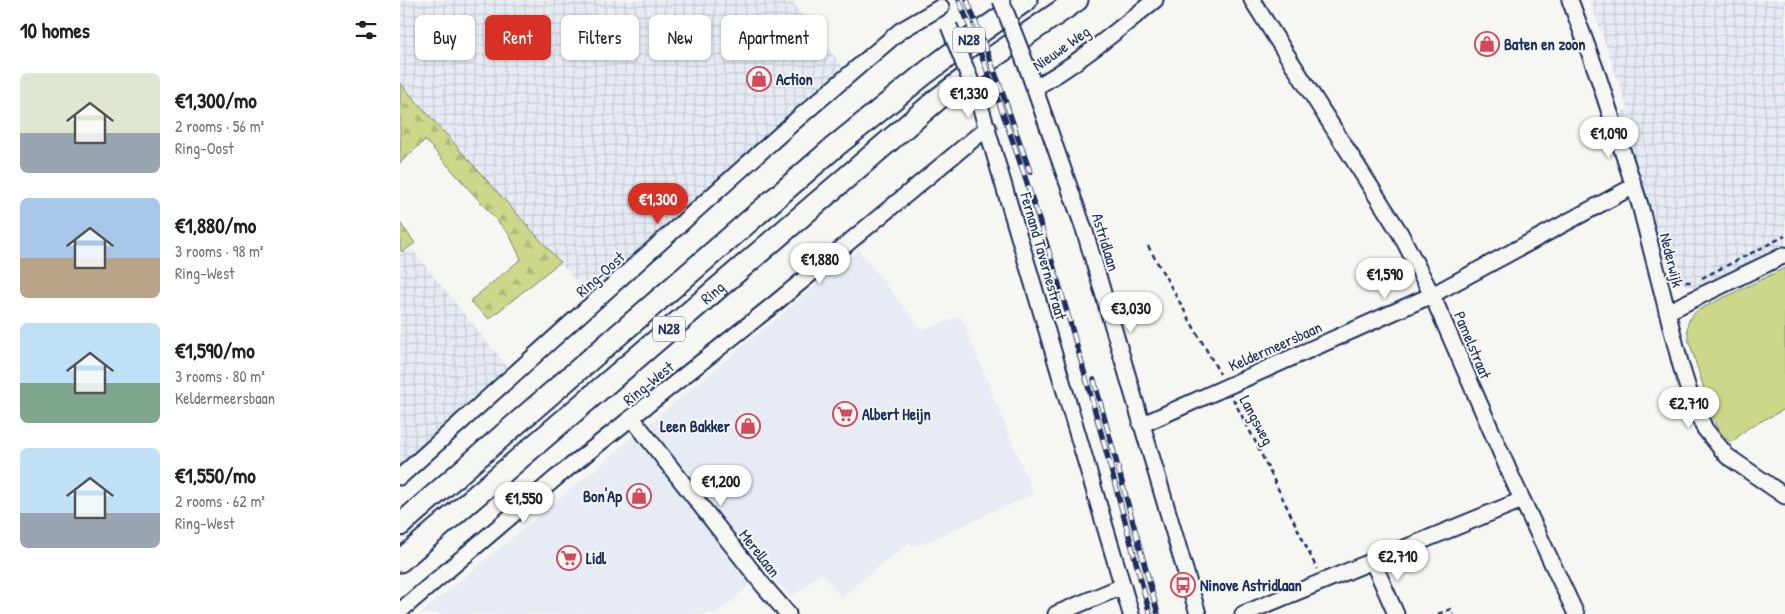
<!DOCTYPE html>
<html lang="en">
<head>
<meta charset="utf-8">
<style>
	body { margin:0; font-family:"Patrick Hand",sans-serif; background:#f6f6f6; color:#202124; height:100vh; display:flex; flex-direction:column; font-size:19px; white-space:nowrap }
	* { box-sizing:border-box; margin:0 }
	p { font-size:16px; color:#757577 }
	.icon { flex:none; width:28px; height:28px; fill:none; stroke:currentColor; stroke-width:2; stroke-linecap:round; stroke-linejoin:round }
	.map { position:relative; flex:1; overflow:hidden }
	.details { display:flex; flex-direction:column; background:#fff; width:400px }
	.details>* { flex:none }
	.hud { position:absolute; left:15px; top:15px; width:475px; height:45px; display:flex; gap:10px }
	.price { position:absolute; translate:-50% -42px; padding:0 11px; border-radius:18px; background:#fff; color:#222; font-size:16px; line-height:32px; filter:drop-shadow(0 1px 2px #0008) }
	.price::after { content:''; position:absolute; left:50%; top:30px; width:15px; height:11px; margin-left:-8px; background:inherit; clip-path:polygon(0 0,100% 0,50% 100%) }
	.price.on { background:#d93025; color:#fff }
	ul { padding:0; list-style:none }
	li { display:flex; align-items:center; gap:15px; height:125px; padding:0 20px }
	li span { display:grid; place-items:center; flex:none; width:140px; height:100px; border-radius:8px; color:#555 }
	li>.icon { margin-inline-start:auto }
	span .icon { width:60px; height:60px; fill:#fffc; stroke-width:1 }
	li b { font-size:21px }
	h2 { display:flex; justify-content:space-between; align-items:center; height:60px; padding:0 20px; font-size:21px }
	.pill { padding:0 18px; border-radius:8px; background:#fff; box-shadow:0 1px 4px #0004; font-size:18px; line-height:45px }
	.pill.on { background:#d93025; color:#fff }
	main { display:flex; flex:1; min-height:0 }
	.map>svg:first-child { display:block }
	.built { fill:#e7ecf4 }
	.industrial { fill:url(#industrial-grid) }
	.green { fill:#ccd78a; stroke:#748374 }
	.forest { fill:url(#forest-firs); stroke:#748374 }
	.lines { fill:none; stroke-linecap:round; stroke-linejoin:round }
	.minor-casing { stroke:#1b2f5e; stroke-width:19 }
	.highway-casing { stroke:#1b2f5e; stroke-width:25 }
	.path { stroke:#1b2f5e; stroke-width:2.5; stroke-dasharray:5 4; stroke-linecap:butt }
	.minor { stroke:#f6f6f2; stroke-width:15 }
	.highway { stroke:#f6f6f2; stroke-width:21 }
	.rail-casing { stroke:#1b2f5e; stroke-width:5.5 }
	.rail { stroke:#f6f6f2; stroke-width:4; stroke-dasharray:11; stroke-linecap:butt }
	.minor-bridge-casing { stroke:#1b2f5e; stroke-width:19; stroke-linecap:butt }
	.minor-bridge { stroke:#f6f6f2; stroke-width:15 }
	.labels { text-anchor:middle; stroke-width:4; stroke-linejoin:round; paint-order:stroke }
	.shield { fill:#f6f6f2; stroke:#5d6b8a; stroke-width:1 }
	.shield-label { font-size:15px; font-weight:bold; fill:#1b2f5e }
	.poi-label { font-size:16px; font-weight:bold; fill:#1b2f5e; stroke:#f6f6f2; text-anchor:start }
	.street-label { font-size:16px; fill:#1b2f5e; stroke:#f6f6f2 }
</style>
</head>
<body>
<main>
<section class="details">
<h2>10 homes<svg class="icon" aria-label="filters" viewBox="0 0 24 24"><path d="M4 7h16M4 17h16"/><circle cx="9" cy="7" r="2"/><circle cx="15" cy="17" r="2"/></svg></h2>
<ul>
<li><span style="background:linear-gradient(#dfe7d0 60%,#9aa5b1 0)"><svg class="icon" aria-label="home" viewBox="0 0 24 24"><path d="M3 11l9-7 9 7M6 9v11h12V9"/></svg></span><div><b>€1,300/mo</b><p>2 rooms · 56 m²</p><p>Ring-Oost</p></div></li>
<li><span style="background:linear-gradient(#a9c7e8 60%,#b9a48a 0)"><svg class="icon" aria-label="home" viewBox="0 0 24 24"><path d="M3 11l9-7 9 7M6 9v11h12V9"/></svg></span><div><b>€1,880/mo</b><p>3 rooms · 98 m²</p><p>Ring-West</p></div></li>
<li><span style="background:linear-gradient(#bfe0f5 60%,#7fa58c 0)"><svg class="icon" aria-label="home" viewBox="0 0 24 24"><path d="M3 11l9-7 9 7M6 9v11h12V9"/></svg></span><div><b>€1,590/mo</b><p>3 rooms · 80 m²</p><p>Keldermeersbaan</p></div></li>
<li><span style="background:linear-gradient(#bfe0f5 65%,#9aa5b1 0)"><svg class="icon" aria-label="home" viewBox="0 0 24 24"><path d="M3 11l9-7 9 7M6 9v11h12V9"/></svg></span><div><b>€1,550/mo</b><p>2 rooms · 62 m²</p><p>Ring-West</p></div></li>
</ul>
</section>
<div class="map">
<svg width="1385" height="614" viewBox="0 0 1385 614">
	<defs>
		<pattern id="industrial-grid" width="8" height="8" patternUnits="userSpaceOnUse" patternTransform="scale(1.25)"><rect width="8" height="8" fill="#e7ecf4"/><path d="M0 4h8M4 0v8" fill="none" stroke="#c6cbd4"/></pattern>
		<pattern id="forest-firs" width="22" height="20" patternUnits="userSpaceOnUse" patternTransform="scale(1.25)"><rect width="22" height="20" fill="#ccd78a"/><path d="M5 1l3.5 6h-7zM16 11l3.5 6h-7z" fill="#afb97a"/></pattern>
	</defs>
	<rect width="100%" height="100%" fill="#f6f6f2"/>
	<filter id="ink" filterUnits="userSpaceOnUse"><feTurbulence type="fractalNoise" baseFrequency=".02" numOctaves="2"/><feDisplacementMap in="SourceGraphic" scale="10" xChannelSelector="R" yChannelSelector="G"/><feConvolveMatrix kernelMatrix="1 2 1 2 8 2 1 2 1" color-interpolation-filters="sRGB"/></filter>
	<g filter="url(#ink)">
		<path class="built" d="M 459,250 L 522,330 L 561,316 L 633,494 L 515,547 L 509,543 L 441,597 L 422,573 L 391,597 L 367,570 L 316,614 L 20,614 Z"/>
		<path class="industrial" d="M 0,0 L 393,0 L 394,4 L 443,67 L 190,296 L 0,83 Z
			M 1190,0 L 1385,0 L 1385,245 L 1298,288 L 1280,283 L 1270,272 L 1217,113 L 1228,109 Z
			M 10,247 L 109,369 L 0,464 L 0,249 L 3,252 Z"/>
		<path class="green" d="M 1385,268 L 1385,409 L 1348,428 L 1331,443 L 1322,434 L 1316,426 L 1289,341 C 1286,326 1286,320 1298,310 Z"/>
		<path class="forest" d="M 0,83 L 160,262 L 89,319 L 70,301 L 121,259 L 109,234 L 25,140 L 0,163 Z
			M 0,223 L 15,243 L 2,252 L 0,249 Z"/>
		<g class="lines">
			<defs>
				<path id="minor" d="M 852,0 L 1000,233 L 1032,295 L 1112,478 L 1176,614
					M 1170,0 L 1198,76 L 1240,205 L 1281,366 L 1291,398 L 1305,429 L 1327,456 L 1385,496
					M 627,67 L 685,232 L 798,614
					M 634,88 C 678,64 716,31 755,0
					M 579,102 L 731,614
					M 1267,312 L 1385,255
					M 232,418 L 363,585 L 388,614
					M 741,425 L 1032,295 L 1234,186
					M 0,477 L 395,121 L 500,31 L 541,7
					M 973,562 L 996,614
					M 0,611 L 157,477 L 373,305 L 588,127
					M 656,614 L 723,586
					M 843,614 L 1122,500"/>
				<g id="highway">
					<path d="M 0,525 L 432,149 L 523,75 L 572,38 L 626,0"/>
					<path id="s1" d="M 0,561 L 539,98 L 589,60 L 677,0"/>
				</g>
			</defs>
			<use href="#minor" class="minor-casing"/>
			<use href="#highway" class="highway-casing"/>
			<path class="path" d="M 748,246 L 820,374
				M 1271,272 L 1273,272 L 1286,282 L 1294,282
				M 1302,278 L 1385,236
				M 833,399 L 854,439 L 917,569
				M 1038,614 L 1051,609 L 1053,614"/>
			<use href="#minor" class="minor"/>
			<use href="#highway" class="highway"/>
			<defs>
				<path id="rail" d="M 559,0 C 642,198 694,407 750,614
					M 567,0 L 600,86 L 630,172
					M 694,380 L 758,614"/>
			</defs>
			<use href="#rail" class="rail-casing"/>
			<use href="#rail" class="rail"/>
			<defs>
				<path id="minor-bridge" d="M 601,0 L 627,67
					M 549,26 L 579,102"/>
			</defs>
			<use href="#minor-bridge" class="minor-bridge-casing"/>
			<use href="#minor-bridge" class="minor-bridge"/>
		</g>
	</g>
	<defs>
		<symbol id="shop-ring" viewBox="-11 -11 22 22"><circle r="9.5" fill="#f6f6f2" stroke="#d1495b" stroke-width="1.5"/><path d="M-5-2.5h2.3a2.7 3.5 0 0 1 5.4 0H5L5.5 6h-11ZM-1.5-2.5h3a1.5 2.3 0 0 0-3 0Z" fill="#d1495b"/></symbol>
		<symbol id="supermarket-ring" viewBox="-11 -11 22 22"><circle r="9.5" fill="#f6f6f2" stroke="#d1495b" stroke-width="1.5"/><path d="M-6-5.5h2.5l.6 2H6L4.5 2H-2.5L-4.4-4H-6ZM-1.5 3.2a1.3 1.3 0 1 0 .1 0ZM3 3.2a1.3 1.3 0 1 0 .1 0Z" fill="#d1495b"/></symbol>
		<symbol id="bus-ring" viewBox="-11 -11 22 22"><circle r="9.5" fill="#f6f6f2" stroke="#d1495b" stroke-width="1.5"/><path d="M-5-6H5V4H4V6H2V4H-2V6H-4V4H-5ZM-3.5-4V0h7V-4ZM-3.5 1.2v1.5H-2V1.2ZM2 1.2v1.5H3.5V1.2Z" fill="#d1495b"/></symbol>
	</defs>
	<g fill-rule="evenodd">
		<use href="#shop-ring" x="1073" y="30" width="28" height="28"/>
		<use href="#shop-ring" x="345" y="65" width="28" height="28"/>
		<use href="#supermarket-ring" x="431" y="400" width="28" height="28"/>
		<use href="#shop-ring" x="334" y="412" width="28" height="28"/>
		<use href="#shop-ring" x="225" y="482" width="28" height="28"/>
		<use href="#supermarket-ring" x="155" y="544" width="28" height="28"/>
		<use href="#bus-ring" x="769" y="571" width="28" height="28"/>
	</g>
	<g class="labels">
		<g class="shield">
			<rect x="553" y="27.5" width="32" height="25" rx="4"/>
			<rect x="253" y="316.5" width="32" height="25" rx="4"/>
		</g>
		<g class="shield-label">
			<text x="569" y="45">N28</text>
			<text x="269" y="334">N28</text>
		</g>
		<g class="poi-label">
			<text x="1104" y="50">Baten en zoon</text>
			<text x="376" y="85">Action</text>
			<text x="462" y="420">Albert Heijn</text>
			<text x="330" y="432" text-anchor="end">Leen Bakker</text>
			<text x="222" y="502" text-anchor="end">Bon'Ap</text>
			<text x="186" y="564">Lidl</text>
			<text x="800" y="591">Ninove Astridlaan</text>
		</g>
		<g class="street-label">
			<text transform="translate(661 48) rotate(-35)" y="6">Nieuwe Weg</text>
			<text transform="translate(706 242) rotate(73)" y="6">Astridlaan</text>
			<text transform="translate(644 256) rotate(74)" y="6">Fernand Tavernestraat</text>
			<text transform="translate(1272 260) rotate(76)" y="6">Nederwijk</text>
			<text transform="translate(200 274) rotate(-42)" y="6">Ring-Oost</text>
			<text dy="6" stroke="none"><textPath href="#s1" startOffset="412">Ring</textPath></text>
			<text transform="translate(1073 345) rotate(67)" y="6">Pamelstraat</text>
			<text transform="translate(875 346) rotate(-24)" y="6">Keldermeersbaan</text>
			<text transform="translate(248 383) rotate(-39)" y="6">Ring-West</text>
			<text transform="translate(857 420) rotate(62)" y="6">Langsweg</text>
			<text transform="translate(360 553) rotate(52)" y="6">Merellaan</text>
		</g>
	</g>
</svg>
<b class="price" style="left:569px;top:119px">€1,330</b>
<b class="price" style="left:1209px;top:159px">€1,090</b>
<b class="price on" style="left:258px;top:225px">€1,300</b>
<b class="price" style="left:420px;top:285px">€1,880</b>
<b class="price" style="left:985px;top:300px">€1,590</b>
<b class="price" style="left:731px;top:334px">€3,030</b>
<b class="price" style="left:1289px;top:429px">€2,710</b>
<b class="price" style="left:321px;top:507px">€1,200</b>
<b class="price" style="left:124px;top:524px">€1,550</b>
<b class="price" style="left:998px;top:582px">€2,710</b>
<div class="hud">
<a class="pill">Buy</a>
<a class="pill on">Rent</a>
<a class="pill">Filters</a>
<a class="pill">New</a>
<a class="pill">Apartment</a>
</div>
</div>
</main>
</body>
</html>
